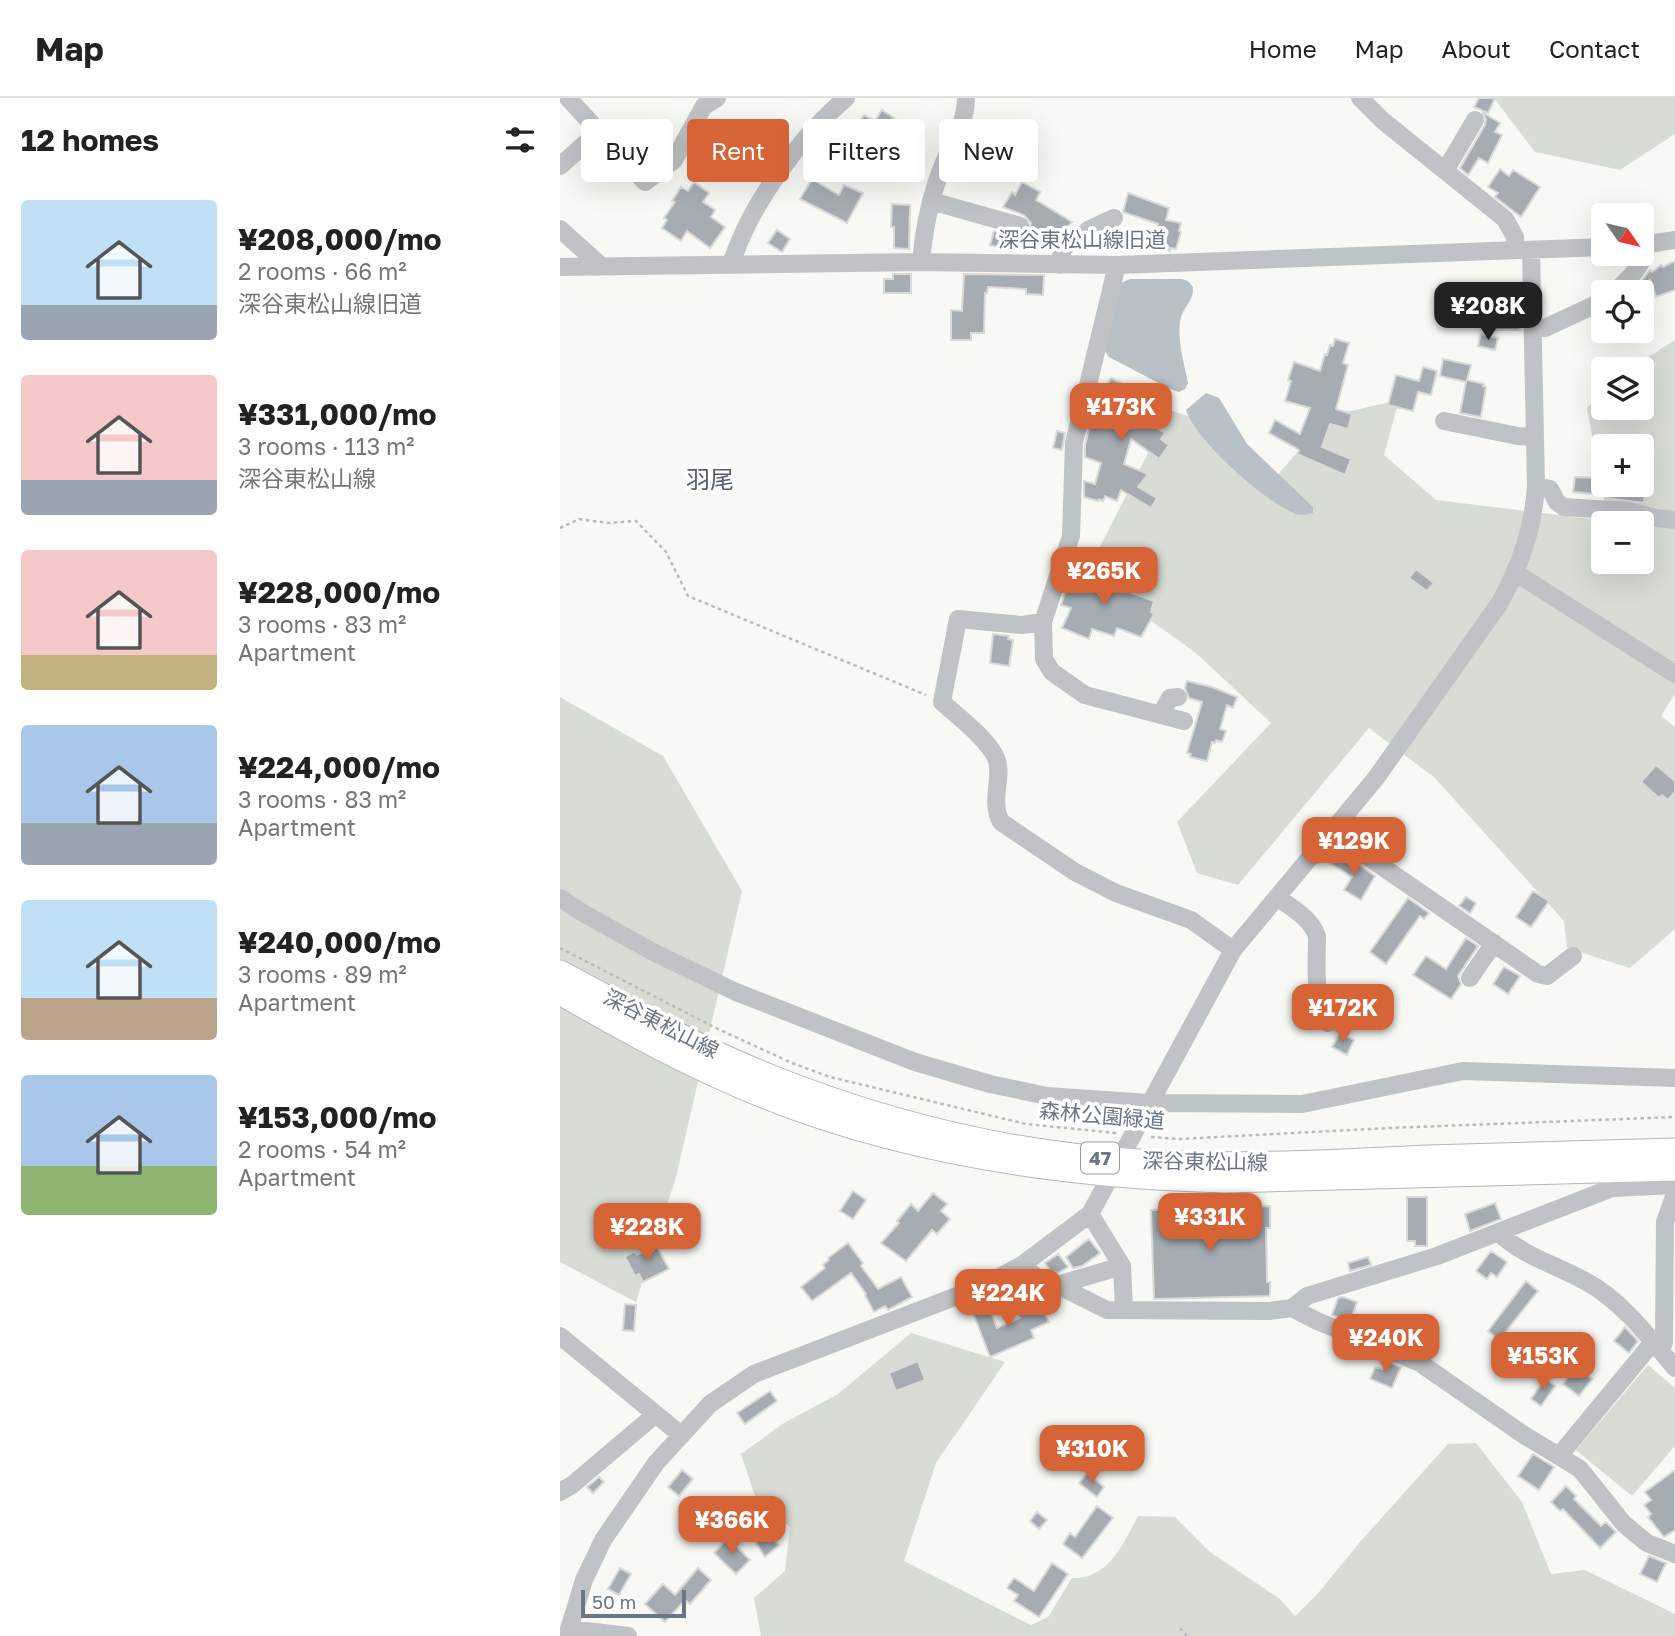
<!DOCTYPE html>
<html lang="en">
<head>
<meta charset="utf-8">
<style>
	body { margin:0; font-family:"Golos Text","Noto Sans JP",sans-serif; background:#f2f2f2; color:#222; height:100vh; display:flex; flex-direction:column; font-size:26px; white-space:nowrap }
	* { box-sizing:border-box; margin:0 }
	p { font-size:23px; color:#767676 }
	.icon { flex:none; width:38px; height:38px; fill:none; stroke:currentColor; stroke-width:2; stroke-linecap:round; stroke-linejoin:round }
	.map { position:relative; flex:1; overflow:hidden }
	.details { display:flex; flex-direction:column; background:#fff; width:560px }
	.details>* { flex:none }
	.banner { position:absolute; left:21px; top:21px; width:665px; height:63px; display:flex; gap:14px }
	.needle { width:46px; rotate:124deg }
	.controls { position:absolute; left:1031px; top:105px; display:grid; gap:14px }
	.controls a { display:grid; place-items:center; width:63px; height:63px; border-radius:7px; background:#fff; box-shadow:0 7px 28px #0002; font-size:35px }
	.scale { position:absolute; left:21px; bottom:18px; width:105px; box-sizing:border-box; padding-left:7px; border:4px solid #697784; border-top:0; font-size:19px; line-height:24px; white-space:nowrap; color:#697784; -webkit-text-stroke:5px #fff; paint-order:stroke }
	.price { position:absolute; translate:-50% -60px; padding:0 16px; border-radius:14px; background:#d66437; color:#fff; font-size:23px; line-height:46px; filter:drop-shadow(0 2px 4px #0008) }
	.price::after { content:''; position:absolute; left:50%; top:42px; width:21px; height:16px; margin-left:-10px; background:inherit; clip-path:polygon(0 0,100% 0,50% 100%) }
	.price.on { background:#222; color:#fff }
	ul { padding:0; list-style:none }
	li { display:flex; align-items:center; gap:21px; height:175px; padding:0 21px }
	li span { display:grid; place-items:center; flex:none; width:196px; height:140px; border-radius:7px; color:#555 }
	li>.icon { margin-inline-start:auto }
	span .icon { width:84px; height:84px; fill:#fffc; stroke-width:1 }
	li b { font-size:30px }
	h2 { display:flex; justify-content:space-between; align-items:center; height:84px; padding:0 21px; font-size:30px }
	.chip { padding:0 24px; border-radius:7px; background:#fff; box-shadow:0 7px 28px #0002; font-size:24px; line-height:63px }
	.chip.on { background:#d66437; color:#fff }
	header { display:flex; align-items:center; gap:42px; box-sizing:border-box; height:98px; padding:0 35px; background:#fff; border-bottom:2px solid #e0e0e0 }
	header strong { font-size:33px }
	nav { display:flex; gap:38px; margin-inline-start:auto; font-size:24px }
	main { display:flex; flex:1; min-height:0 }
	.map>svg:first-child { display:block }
	.green { fill:#d7dcd5; fill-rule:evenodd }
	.water { fill:#b8c1c6 }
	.building { fill:#a5adb3; stroke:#d9d9d8; stroke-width:2 }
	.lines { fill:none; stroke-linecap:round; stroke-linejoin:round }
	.major-casing { stroke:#b2b7bb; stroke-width:25 }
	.path { stroke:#b9bcbe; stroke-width:2.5; stroke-dasharray:3.5 3.5; stroke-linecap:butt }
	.minor { stroke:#bfc3c6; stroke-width:18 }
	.major { stroke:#fff; stroke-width:23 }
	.labels { text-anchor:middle; stroke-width:7; stroke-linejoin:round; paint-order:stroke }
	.shield { fill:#fff; stroke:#96a0a9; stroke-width:2 }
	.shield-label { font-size:19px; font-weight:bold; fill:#697784 }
	.street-label { font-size:21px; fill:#697784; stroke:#fff }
	.quarter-label { font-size:24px; fill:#56606a; stroke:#fff }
</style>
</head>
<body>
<header>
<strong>Map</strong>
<nav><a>Home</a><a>Map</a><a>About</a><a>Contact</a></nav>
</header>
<main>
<section class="details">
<h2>12 homes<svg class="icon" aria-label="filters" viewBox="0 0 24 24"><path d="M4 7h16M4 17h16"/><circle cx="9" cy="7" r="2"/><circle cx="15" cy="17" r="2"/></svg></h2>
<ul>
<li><span style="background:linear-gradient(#bfe0f5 75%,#9aa5b1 0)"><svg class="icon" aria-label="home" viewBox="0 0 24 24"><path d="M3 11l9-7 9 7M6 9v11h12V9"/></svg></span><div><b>¥208,000/mo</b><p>2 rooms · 66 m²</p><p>深谷東松山線旧道</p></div></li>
<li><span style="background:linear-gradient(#f6c9c9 75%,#9aa5b1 0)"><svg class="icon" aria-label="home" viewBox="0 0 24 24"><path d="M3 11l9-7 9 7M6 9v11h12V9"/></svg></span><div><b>¥331,000/mo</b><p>3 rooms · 113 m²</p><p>深谷東松山線</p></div></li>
<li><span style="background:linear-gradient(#f6c9c9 75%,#c2b280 0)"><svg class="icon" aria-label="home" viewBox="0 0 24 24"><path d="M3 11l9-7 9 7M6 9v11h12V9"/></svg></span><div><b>¥228,000/mo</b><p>3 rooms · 83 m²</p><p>Apartment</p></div></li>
<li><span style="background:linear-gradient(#a9c7e8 70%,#9aa5b1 0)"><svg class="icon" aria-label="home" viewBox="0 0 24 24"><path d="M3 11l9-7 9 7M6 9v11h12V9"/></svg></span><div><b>¥224,000/mo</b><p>3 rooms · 83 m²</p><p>Apartment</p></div></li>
<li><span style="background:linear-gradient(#bfe0f5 70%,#b9a48a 0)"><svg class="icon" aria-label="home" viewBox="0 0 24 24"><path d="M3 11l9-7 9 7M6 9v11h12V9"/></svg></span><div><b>¥240,000/mo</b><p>3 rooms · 89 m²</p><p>Apartment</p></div></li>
<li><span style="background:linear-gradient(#a9c7e8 65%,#8fb573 0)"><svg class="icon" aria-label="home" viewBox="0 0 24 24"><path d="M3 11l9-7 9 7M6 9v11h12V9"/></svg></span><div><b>¥153,000/mo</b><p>2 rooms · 54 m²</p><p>Apartment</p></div></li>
</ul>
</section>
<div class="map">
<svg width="1115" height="1538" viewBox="0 0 1115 1538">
	<rect width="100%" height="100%" fill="#f8f8f5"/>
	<path class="green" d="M 934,0 L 1115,0 L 1115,36 L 1060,72 L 975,54 Z
		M 1115,242 L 1115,596 L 1101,618 L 1115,629 L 1115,831 L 1070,870 L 1007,850 L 1004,823 L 875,680 L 809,630 L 678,787 L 637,775 L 617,724 L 711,625 L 636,555 L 526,476 L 610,312 L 655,327 L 707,389 L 769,318 L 839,302 L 824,357 L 876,402 L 1048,423 L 1027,310 L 1043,292 L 1043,310 L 1082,310 L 1082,271 L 1069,271 ZM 1043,348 L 1082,348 L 1082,387 L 1043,387 ZM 1043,425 L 1082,425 L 1082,464 L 1043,464 Z
		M 0,599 L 103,658 L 182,793 L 116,1079 L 76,1204 L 0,1164 Z
		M 351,1235 L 445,1264 L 376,1365 L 344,1463 L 471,1527 L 488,1519 L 512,1480 C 549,1481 563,1446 578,1418 L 615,1419 L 650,1454 L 720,1501 L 735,1518 L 759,1494 L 800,1444 L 888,1346 L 916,1345 L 962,1404 L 991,1476 L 1025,1472 L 1115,1516 L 1115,1538 L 201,1538 L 194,1500 L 225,1473 L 230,1429 L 197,1404 L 181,1356 L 224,1325 L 278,1296 Z
		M 1088,1267 L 1115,1290 L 1115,1348 L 1072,1398 L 1016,1352 Z"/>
	<path class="water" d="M 570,181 L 622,181 L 628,183 L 633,189 C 634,202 625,207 621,219 C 616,239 624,265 628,285 L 625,291 L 619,294 L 610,291 L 549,259 L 545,253 L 561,185 Z
		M 646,295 L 659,300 L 687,346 L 753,409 L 753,415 C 747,416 742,418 736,416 C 706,405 635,342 626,312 Z"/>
	<path class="building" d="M 919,0 L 935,0 L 928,15 L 914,9 Z
		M 322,12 L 334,20 L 320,40 L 333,49 L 330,54 L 335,58 L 327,70 L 280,40 L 286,30 L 289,33 L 295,24 L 298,26 L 304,17 L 315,23 Z
		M 922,14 L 940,25 L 935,34 L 942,37 L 928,65 L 919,60 L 908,77 L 900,70 L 925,27 L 926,21 Z
		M 940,71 L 949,78 L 953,72 L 980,89 L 961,119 L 935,99 L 938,95 L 928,89 Z
		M 252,81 L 279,97 L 284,87 L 303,95 L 287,125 L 240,101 Z
		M 134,84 L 149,95 L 143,104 L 155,112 L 151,119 L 165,129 L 150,150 L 127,133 L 121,143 L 102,130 L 107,122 L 104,120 L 115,104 L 112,103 L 121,89 L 128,93 Z
		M 462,84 L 480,94 L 476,102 L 512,124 L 495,142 L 486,137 L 476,150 L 458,139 L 468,136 L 471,125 L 464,117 L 443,109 L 452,94 L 455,97 Z
		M 568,95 L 609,110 L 606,122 L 621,125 L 619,133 L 621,134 L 616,151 L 610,150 L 610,153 L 594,147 L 598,126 L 563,114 Z
		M 332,106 L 350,107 L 349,151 L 334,150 L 334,129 L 331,129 Z
		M 217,132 L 230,141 L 222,154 L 208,145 Z
		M 434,133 L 453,138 L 448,152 L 430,147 Z
		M 1115,163 L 1115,192 L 1096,199 L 1090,182 L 1081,193 L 1076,190 L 1090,172 L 1092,174 L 1101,167 L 1103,169 Z
		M 333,176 L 351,176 L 351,195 L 324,195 L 324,181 L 333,181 Z
		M 404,176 L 484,177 L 483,197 L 466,196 L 466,191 L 428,189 L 427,195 L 425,195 L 424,235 L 411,235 L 411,242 L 391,242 L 391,212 L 402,213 Z
		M 936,210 L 961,210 L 960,232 L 935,232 Z
		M 921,236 L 938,240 L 935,252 L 918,248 Z
		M 775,241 L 789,245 L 783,265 L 788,267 L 776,311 L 792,316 L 788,331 L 770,326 L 762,349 L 791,361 L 785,377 L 737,356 L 739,352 L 709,335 L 715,322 L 740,336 L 750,310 L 725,303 L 731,283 L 728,282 L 734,264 L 760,273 L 765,256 L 767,257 L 770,247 L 773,248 Z
		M 883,261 L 911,267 L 907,282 L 924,286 L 923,288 L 926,289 L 921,319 L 900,315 L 906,284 L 880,278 Z
		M 863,269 L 877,273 L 871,297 L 858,294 L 853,313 L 828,307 L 836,277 L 859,283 Z
		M 551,280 L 575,293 L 573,298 L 602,315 L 595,329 L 605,335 L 601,341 L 609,347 L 599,361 L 571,341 L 564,366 L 588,376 L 578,389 L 597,400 L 591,410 L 561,392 L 557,403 L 545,398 L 543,403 L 539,401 L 538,403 L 524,399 L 524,383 L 535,386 L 541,365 L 525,359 L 525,347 L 534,311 Z
		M 497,333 L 505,335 L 502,352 L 493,350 Z
		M 1015,379 L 1035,380 L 1034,396 L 1013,394 Z
		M 1049,387 L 1075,387 L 1075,391 L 1085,392 L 1084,405 L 1047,400 Z
		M 518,460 L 529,464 L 523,485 L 543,491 L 545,485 L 594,503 L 591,514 L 594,516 L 581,539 L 557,530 L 554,538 L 532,531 L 529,541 L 502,530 L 511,510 L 501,507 Z
		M 856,471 L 874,485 L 867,493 L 849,480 Z
		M 433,536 L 449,538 L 448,541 L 453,542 L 449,568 L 430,565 Z
		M 627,583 L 652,589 L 677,599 L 673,610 L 667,607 L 660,631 L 666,633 L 662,644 L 656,642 L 655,645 L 652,644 L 647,663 L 630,659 L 631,656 L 627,655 L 642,604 L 629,600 L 625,590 Z
		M 1096,667 L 1115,683 L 1115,694 L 1108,702 L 1102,697 L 1099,700 L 1081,684 Z
		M 776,755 L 797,770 L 799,767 L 815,778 L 801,802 L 784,792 L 792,779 L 770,765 Z
		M 973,793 L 989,803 L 971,829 L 956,819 Z
		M 906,799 L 916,805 L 910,815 L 899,808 Z
		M 848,800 L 869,815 L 864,821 L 860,818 L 826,866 L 810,854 Z
		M 906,840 L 918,848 L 898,878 L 901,886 L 891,901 L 853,877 L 866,858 L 886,871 Z
		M 944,869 L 960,878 L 948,896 L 933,886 Z
		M 790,900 L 803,906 L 788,936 L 777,931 L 780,919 Z
		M 780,935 L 794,942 L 787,957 L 772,949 Z
		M 293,1093 L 306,1102 L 293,1121 L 280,1113 Z
		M 373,1095 L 387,1106 L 381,1113 L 390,1121 L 377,1136 L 372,1132 L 346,1163 L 321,1145 L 339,1125 L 337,1123 L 351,1106 L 358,1113 Z
		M 847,1099 L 867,1099 L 867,1148 L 855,1148 L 855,1143 L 847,1143 Z
		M 935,1105 L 941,1121 L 910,1133 L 905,1116 Z
		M 710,1108 L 710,1130 L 706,1130 L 707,1184 L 710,1184 L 710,1198 L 594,1201 L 591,1112 Z
		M 529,1141 L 540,1155 L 522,1168 L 513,1170 L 506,1159 Z
		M 288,1145 L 303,1165 L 301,1168 L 318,1191 L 341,1179 L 352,1199 L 328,1212 L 325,1208 L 314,1214 L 305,1197 L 306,1196 L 291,1175 L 252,1203 L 241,1189 L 265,1170 L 263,1167 L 269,1162 L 268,1160 Z
		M 96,1147 L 109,1171 L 83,1184 L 79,1176 L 75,1178 L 65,1159 L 75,1153 L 77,1157 Z
		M 931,1153 L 947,1164 L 937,1179 L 931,1175 L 927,1181 L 916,1173 Z
		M 498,1156 L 508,1169 L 498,1175 L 490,1172 L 485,1165 Z
		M 808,1159 L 811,1167 L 790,1173 L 788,1165 Z
		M 966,1183 L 978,1193 L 939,1242 L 928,1233 Z
		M 783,1199 L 797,1204 L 790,1224 L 772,1217 L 778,1200 Z
		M 65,1206 L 76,1207 L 74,1233 L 63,1232 Z
		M 428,1206 L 437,1230 L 460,1220 L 458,1216 L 480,1206 L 489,1224 L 471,1232 L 474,1240 L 430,1259 L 412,1212 Z
		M 1065,1229 L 1078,1243 L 1069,1255 L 1054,1243 Z
		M 358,1263 L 365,1282 L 336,1293 L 329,1275 Z
		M 825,1263 L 841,1269 L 832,1290 L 810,1281 L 815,1269 L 822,1271 Z
		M 1015,1269 L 1032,1281 L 1019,1298 L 1003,1286 Z
		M 985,1281 L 995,1288 L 981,1308 L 971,1301 Z
		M 210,1293 L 217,1303 L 185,1326 L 177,1315 Z
		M 973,1356 L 994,1369 L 979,1392 L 958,1378 Z
		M 122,1372 L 133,1381 L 119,1398 L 108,1389 Z
		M 1115,1372 L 1115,1432 L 1104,1439 L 1088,1419 L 1091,1416 L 1084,1407 L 1091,1402 L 1085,1394 Z
		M 527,1375 L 544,1389 L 537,1399 L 519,1385 Z
		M 39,1379 L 44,1384 L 33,1395 L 27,1389 Z
		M 1006,1388 L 1016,1398 L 1014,1401 L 1041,1428 L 1046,1424 L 1056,1434 L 1040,1450 L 1003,1411 L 1000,1413 L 991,1404 Z
		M 208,1407 L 216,1419 L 203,1428 L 219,1447 L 205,1459 L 182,1423 Z
		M 537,1408 L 553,1420 L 522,1460 L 503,1446 L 510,1435 L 515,1439 Z
		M 477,1414 L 487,1422 L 479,1431 L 470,1423 Z
		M 168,1440 L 190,1462 L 176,1476 L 154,1455 Z
		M 1089,1458 L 1106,1465 L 1097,1484 L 1080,1476 Z
		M 492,1465 L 508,1476 L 479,1519 L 454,1503 L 458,1497 L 447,1490 L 454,1480 L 474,1493 Z
		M 60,1470 L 71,1476 L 59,1497 L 48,1491 Z
		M 138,1470 L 151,1482 L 130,1506 L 125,1502 L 105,1524 L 85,1506 L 103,1486 L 115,1497 Z"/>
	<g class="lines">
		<defs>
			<path id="major" d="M 0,874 C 69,911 139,950 212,979 C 310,1018 415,1046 520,1058 C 635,1071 751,1065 866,1059 C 949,1056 1032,1054 1115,1052
				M 0,895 C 66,933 133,970 203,998 C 350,1057 508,1079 665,1083 L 1115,1071"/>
		</defs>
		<use href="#major" class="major-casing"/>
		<path class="path" d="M 0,430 L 19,421 L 48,425 L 76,423 L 106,454 L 128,498 L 366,597
			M 0,850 L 158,931 L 232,965 L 270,979 L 466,1026 L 556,1035
			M 591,1039 L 619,1041 L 829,1030 L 1115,1019
			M 620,1530 L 627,1538"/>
		<path class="minor" d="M 8,0 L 85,84 L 114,62 L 144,8 L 157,0
			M 800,0 L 822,22 L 945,121 L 955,139 L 956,151
			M 0,68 L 38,34
			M 885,73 L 915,22
			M 371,103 L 460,128
			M 0,131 L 40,167
			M 526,138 L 528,132 L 554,120
			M 1082,147 L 1115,142
			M 361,164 C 364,131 370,99 383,67 C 392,45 406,25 406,0
			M 171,167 C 189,108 238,41 286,0
			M 500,167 C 500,152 506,145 518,137 L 580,144
			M 557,167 L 514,345 L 511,438 L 483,524 L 484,561 L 492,574 L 525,597 L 624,623
			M 0,169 L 361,164 L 557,167 L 1043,149
			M 1055,194 C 1069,181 1085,166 1086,147
			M 973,231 L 985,230 L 1043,203
			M 884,323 L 958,338 L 975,339
			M 976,388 L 990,391 L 997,404 L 1004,409 L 1068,413 L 1096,420 L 1115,422
			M 956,475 L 1115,576
			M 483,524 L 462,527 L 398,521 L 382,604 C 397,618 428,641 436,660 C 444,678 429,702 441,724 L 515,774 L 556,795 L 631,822 L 673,852
			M 601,616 L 610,600 L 618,599
			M 772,734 L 978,876 L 987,878 L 1013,858
			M 717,799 C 733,811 750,819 757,838 C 757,867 753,898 768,925
			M 0,800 L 23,815 L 93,854 L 176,894 L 355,964 L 430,986 L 487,998 L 589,1005 L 742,1006 L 903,973 L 1115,980
			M 910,880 L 934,845
			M 530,1116 L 562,1168 L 564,1211
			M 939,1135 C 963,1158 996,1167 1025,1183 C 1061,1202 1089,1239 1115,1270
			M 462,1167 L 475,1178 L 497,1187 L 547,1212 L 709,1213 L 732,1210 L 747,1198 L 877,1158 L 1052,1090 L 1115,1087
			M 497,1187 L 562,1168
			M 732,1210 L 757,1223 L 860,1265 L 964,1337 L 1020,1371 L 1064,1426 L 1087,1445 L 1115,1456
			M 0,1238 L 120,1336
			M 1101,1253 L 1104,1244 L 1105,1124 L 1115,1096
			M 999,1358 L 1093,1244
			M 0,1394 L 12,1387 L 96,1316
			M 10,1531 L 68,1538
			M 7,1538 L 24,1482 L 43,1442 L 96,1365 L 150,1306 L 194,1276 L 423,1188 L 462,1167 L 530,1116 L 673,852 L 816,680 L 939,506 C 960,468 973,432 976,388 L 971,152"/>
		<use href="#major" class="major"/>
	</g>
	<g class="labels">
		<rect class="shield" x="521" y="1044.5" width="38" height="31" rx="5"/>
		<g class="shield-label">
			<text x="540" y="1067">47</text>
		</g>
		<g class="street-label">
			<text x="522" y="149">深谷東松山線旧道</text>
			<text transform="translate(101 926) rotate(27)" y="7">深谷東松山線</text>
			<text transform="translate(542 1018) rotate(5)" y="7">森林公園緑道</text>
			<text transform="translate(645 1064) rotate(1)" y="7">深谷東松山線</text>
		</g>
		<g class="quarter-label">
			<text x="150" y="390">羽尾</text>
		</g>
	</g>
</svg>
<div class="controls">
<a><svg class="needle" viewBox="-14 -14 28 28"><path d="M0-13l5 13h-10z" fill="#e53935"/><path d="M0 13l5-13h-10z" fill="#767676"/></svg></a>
<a><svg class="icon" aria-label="locate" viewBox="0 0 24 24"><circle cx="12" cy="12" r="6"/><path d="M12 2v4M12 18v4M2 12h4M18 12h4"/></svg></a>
<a><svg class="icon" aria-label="layers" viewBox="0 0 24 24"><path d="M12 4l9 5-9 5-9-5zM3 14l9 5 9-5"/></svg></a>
<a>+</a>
<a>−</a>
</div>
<div class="scale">50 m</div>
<b class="price on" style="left:928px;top:244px">¥208K</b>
<b class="price" style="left:561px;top:345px">¥173K</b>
<b class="price" style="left:544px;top:509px">¥265K</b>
<b class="price" style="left:794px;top:779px">¥129K</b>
<b class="price" style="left:783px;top:946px">¥172K</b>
<b class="price" style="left:650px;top:1155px">¥331K</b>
<b class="price" style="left:87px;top:1165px">¥228K</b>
<b class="price" style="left:448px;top:1231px">¥224K</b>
<b class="price" style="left:826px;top:1276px">¥240K</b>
<b class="price" style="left:983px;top:1294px">¥153K</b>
<b class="price" style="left:532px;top:1387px">¥310K</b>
<b class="price" style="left:172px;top:1458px">¥366K</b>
<div class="banner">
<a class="chip">Buy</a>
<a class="chip on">Rent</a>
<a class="chip">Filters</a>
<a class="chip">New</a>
</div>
</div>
</main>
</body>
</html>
